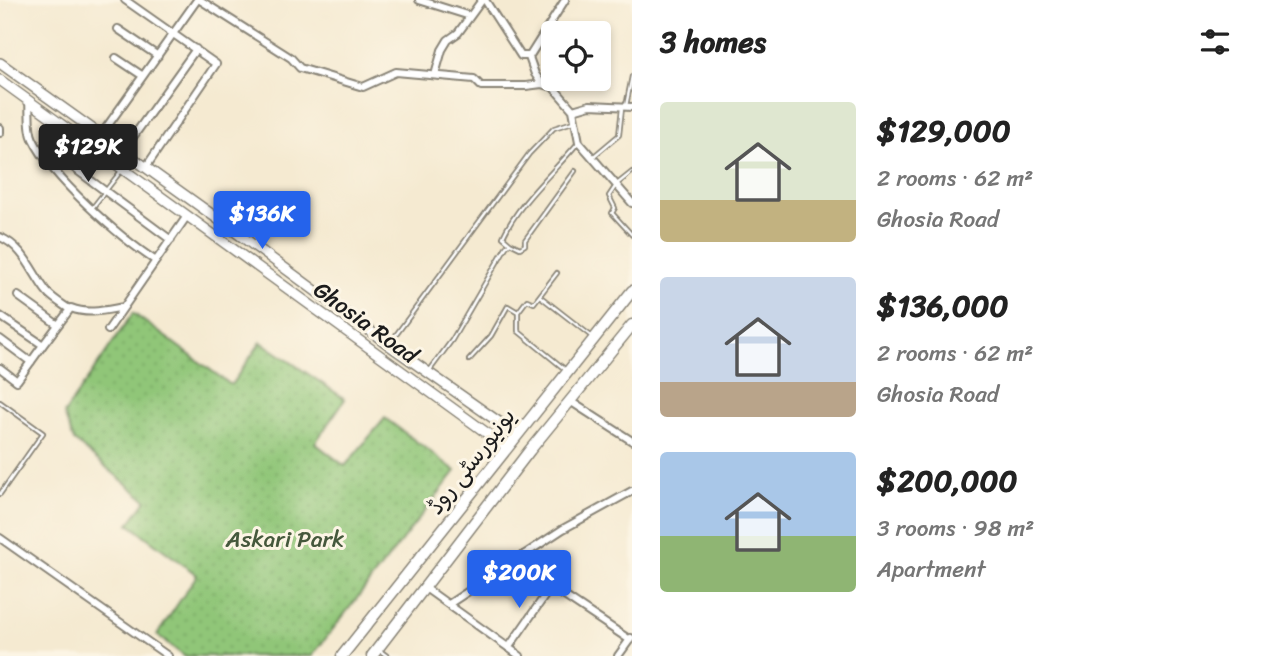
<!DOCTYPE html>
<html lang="en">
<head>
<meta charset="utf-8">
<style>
	body { margin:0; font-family:Sriracha,"Playpen Sans Arabic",sans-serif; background:#f6f6f6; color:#222; height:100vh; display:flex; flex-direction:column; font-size:26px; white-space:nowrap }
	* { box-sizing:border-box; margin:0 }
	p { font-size:23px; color:#767676 }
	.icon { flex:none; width:38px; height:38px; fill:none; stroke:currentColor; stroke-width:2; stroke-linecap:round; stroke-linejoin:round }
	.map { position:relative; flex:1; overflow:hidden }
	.panel { display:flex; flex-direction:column; background:#fff; width:630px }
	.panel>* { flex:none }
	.controls { position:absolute; left:541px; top:21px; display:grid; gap:14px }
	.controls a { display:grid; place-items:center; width:70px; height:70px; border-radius:7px; background:#fff; box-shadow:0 4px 10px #0003; font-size:35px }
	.price { position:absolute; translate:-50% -60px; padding:0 16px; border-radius:7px; background:#2563eb; color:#fff; font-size:23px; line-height:46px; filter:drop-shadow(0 2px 4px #0008) }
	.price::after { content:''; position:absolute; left:50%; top:42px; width:21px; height:16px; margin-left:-10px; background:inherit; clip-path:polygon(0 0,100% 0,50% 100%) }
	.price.selected { background:#222; color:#fff }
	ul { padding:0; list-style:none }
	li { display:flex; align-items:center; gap:21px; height:175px; padding:0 28px }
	li span { display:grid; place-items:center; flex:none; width:196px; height:140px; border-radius:7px; color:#555 }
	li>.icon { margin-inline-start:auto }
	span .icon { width:84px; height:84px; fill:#fffc; stroke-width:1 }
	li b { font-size:30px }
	h2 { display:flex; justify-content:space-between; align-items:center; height:84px; padding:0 28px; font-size:30px }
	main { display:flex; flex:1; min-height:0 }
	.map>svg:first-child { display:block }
	.park { fill:url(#park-dots); stroke:#56714a; stroke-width:2 }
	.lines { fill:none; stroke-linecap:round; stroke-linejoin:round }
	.lane-casing { stroke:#888376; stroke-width:6 }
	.street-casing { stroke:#888376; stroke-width:10 }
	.secondary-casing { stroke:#888376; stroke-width:12 }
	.primary-casing { stroke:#888376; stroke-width:13 }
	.lane { stroke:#fff; stroke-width:2.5 }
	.street { stroke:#fff; stroke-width:6 }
	.secondary { stroke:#fff; stroke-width:9 }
	.primary { stroke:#fff; stroke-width:10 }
	.labels { text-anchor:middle; stroke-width:6; stroke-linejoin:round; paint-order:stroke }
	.street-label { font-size:23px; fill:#1c1c1c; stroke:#fcf5e5 }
	.park-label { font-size:23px; fill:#45583c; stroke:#fcf5e5 }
</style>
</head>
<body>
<main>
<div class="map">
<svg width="632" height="656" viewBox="0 0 632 656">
	<defs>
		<pattern id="park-dots" width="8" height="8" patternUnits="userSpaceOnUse" patternTransform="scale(1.75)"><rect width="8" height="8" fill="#90c678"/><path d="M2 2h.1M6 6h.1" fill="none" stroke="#7caa67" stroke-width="1.8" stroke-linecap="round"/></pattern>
	</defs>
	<rect width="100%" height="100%" fill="#fcf5e5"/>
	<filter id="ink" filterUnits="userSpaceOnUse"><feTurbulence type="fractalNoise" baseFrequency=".0143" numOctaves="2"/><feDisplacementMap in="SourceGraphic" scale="14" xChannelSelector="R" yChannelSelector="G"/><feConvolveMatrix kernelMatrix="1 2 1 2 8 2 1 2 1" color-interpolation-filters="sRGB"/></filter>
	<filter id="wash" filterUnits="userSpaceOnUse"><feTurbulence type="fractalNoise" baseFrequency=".00686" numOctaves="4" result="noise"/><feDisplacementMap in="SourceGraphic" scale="28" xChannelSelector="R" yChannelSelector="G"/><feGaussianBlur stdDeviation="1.57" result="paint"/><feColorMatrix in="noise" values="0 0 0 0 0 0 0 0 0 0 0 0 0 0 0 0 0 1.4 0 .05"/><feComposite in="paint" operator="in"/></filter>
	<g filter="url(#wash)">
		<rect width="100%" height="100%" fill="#f5ead1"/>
		<path class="park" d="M 133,313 L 231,385 L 261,342 L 345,399 L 315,443 L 345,466 L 385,418 L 456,471 L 312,656 L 184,656 L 157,635 L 197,575 L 129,524 L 146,500 L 74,441 L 64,414 Z"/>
	</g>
	<g filter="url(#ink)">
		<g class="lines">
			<defs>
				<path id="lane" d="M 626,106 L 632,76
					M 594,156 L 619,135 L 622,108
					M 632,172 L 617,184 L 609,196 L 615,208 L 612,213 L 632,235
					M 93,207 L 121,171
					M 510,243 L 503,237 C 519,202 552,174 577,144
					M 557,273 L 534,303 L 527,300 L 518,312 L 518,331 L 567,371
					M 541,297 L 591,336
					M 390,343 L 529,154 L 554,128 L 573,122
					M 469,360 L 491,336 L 508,306 L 518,312
					M 430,370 L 452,340 L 506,247 L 510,243 L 520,248 L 525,245 L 525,240 L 575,171
					M 0,402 L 43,433 L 0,494
					M 379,650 L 387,656"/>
				<path id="street" d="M 125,0 L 216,64 L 146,167
					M 200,0 L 291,58 L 300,68 L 363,87 L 396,72 L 474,79 L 481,86 L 526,86 L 542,84 L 553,87 L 573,110 L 579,142 L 632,203
					M 419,0 L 470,16
					M 485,0 L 521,56 L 529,56
					M 118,29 L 158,56
					M 116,58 L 143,76
					M 435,75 L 442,50 L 448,40 L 458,33 L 482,0
					M 542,84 L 535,74 L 529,57 L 565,0
					M 29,101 C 30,112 28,129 33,139 C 52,178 119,237 156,261
					M 573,110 L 590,105 L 632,107
					M 0,128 L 0,133
					M 101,135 L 197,0
					M 123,151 L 196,49
					M 70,165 L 171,240
					M 50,166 L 77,135
					M 0,237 C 24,247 32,273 47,292 C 53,299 62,304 69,309
					M 18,296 L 58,325
					M 0,316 L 43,345 L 71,308 C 89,315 106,310 124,307
					M 108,330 L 187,216
					M 0,339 L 31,362
					M 0,368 L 17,381 L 43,345
					M 570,401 L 632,441
					M 0,538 L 168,656
					M 424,587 L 520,656
					M 449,604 L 563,529 L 632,491
					M 509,647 L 551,587 L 630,640
					M 618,656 L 631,638"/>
				<path id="secondary" d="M 0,63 L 218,219 L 389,345 L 516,434
					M 0,80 L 506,447"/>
				<path id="primary" d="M 342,656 L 632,291
					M 372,656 L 530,450 L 632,325"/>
			</defs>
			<use href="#lane" class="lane-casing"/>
			<use href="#street" class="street-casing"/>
			<use href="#secondary" class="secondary-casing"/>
			<use href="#primary" class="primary-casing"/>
			<use href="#lane" class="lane"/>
			<use href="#street" class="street"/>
			<use href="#secondary" class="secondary"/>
			<use href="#primary" class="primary"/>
		</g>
	</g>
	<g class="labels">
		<g class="street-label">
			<text transform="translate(366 322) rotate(36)" y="8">Ghosia Road</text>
			<text transform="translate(471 461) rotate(-52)" y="8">یونیورسٹی روڈ</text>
		</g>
		<g class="park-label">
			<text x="285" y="547">Askari Park</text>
		</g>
	</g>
</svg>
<div class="controls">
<a><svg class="icon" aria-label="locate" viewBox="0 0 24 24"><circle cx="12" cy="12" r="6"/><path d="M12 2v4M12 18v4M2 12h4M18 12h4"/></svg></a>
</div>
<b class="price selected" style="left:88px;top:184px">$129K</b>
<b class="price" style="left:262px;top:251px">$136K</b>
<b class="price" style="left:519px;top:610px">$200K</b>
</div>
<section class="panel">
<h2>3 homes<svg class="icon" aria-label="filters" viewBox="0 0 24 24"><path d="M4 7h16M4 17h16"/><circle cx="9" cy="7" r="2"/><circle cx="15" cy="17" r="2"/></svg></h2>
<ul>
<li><span style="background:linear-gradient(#dfe7d0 70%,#c2b280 0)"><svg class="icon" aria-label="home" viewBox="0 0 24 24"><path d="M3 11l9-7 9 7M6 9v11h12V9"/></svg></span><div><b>$129,000</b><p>2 rooms · 62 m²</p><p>Ghosia Road</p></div></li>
<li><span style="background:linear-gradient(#c9d6e8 75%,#b9a48a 0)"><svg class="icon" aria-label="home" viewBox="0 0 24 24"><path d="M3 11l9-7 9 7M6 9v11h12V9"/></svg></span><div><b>$136,000</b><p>2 rooms · 62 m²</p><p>Ghosia Road</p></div></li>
<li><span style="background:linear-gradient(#a9c7e8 60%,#8fb573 0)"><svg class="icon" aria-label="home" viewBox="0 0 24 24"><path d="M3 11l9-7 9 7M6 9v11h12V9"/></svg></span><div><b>$200,000</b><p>3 rooms · 98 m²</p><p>Apartment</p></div></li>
</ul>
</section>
</main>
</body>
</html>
